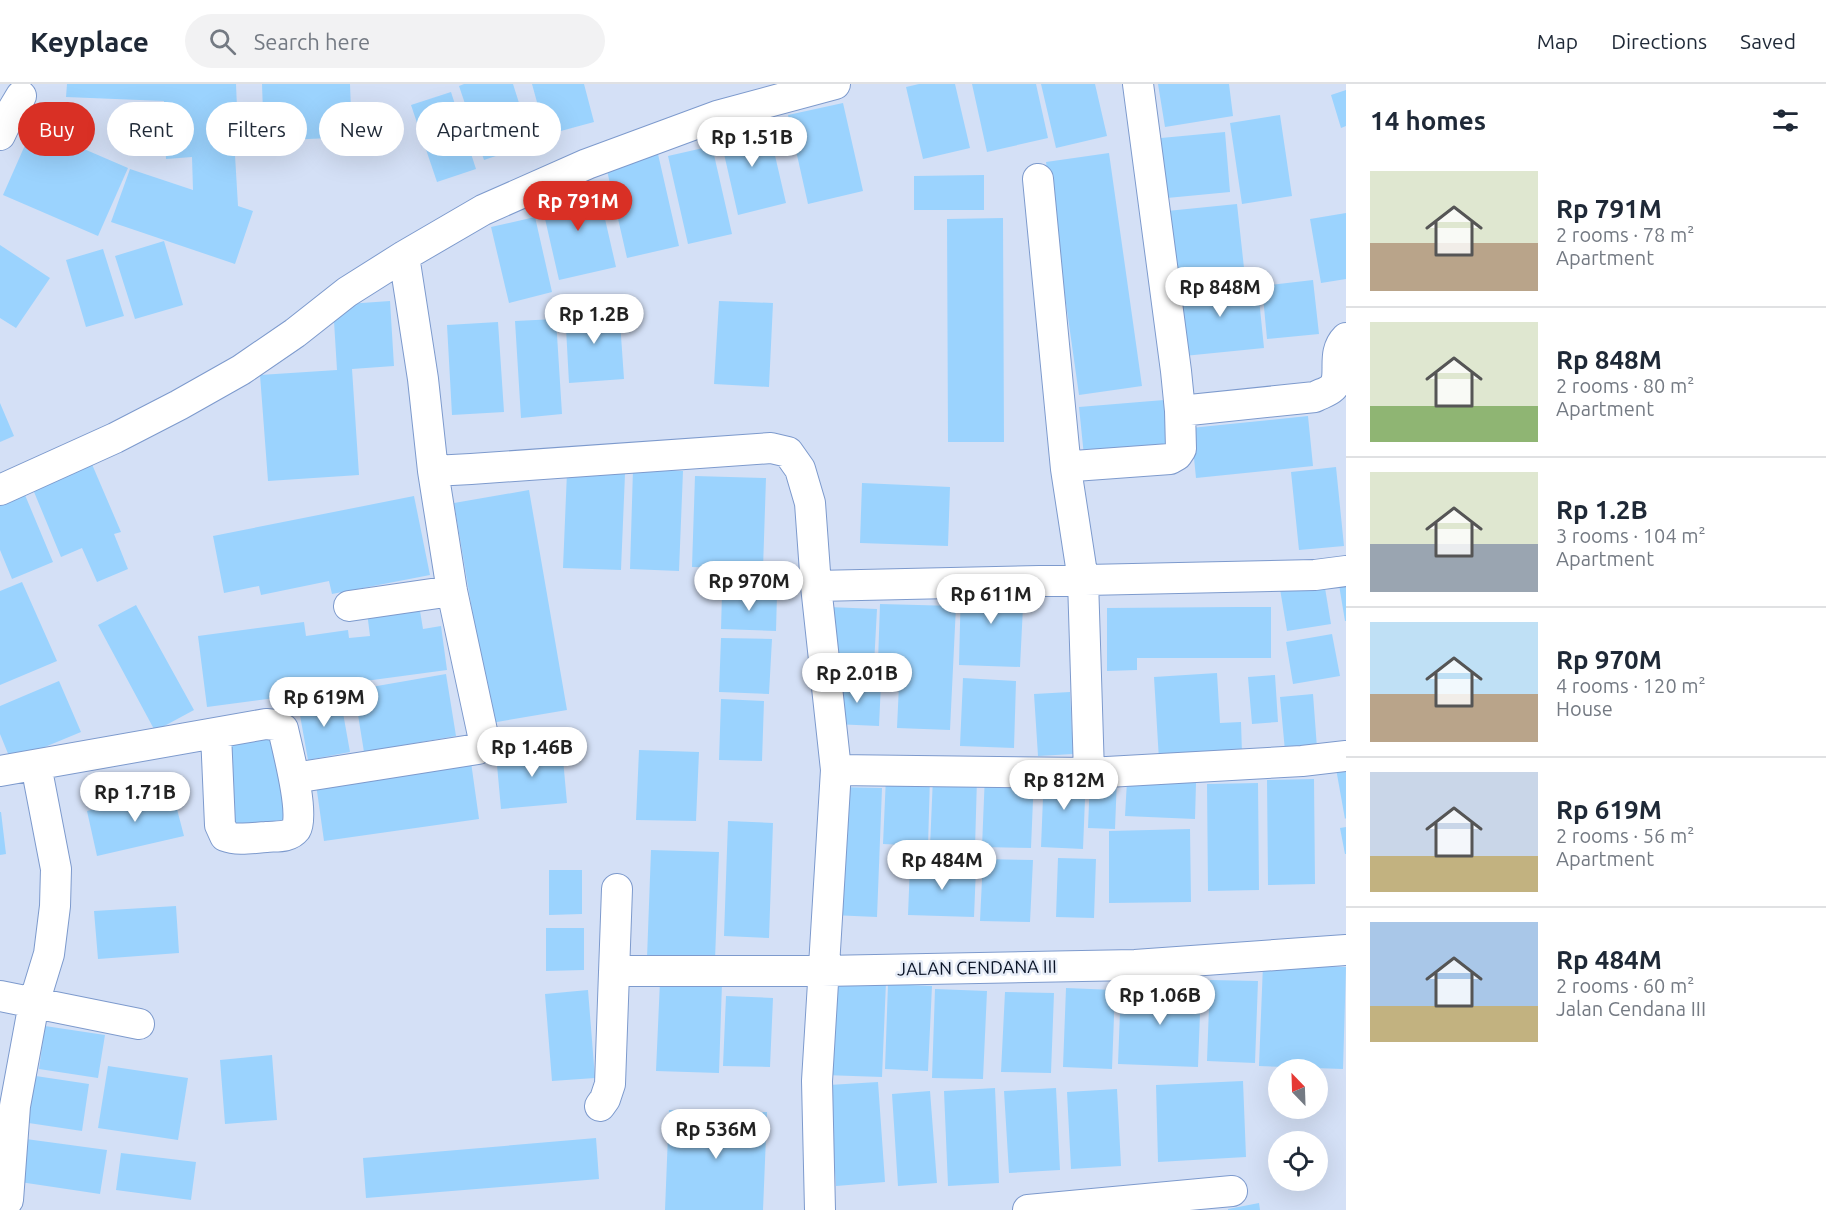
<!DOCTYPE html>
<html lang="en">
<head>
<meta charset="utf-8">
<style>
	body { margin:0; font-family:Ubuntu,sans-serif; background:#f2f2f3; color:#1f2937; height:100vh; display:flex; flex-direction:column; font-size:22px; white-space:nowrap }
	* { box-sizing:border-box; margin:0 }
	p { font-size:20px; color:#747a83 }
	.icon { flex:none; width:33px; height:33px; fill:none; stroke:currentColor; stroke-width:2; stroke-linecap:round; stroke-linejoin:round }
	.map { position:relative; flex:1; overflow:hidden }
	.drawer { display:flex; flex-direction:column; background:#fff; width:480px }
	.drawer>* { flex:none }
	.guide { position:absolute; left:18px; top:18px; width:570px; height:54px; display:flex; gap:12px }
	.needle { width:39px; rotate:337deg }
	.buttons { position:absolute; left:1268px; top:975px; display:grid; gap:12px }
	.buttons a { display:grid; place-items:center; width:60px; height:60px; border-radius:50%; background:#fff; box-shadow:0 6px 24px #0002; font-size:30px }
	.price { position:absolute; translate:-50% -51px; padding:0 14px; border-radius:21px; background:#fff; color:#222; font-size:20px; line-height:39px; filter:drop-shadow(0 2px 3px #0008) }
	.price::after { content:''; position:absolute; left:50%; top:36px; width:18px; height:14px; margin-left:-9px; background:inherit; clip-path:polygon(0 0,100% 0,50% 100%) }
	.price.current { background:#d93025; color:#fff }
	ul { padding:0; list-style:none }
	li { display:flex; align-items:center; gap:18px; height:150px; padding:0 24px }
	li+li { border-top:2px solid #e0e1e3 }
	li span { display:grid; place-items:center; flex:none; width:168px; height:120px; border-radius:0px; color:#555 }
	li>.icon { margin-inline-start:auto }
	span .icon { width:72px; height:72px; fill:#fffc; stroke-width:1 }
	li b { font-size:26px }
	h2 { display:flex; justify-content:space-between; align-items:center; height:72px; padding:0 24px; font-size:26px }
	.chip { padding:0 21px; border-radius:27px; background:#fff; box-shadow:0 6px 24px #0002; font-size:21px; line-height:54px }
	.chip.current { background:#d93025; color:#fff }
	header { display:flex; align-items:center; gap:36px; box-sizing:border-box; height:84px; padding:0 30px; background:#fff; border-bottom:2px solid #e0e1e3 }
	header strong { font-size:28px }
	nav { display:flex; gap:33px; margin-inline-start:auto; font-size:21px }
	.search { width:420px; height:54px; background:#f2f2f3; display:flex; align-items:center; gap:15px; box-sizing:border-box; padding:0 21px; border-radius:33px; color:#747a83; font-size:22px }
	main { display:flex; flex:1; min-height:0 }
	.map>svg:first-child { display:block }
	.building { fill:#9bd3fe }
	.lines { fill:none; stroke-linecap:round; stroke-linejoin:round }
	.street-casing { stroke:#7d9acd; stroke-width:32 }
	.street { stroke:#fff; stroke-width:30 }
	.labels { text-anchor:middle; stroke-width:5; stroke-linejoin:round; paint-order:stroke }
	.street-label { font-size:18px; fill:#081225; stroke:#e7edf8 }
</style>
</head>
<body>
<header>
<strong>Keyplace</strong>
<div class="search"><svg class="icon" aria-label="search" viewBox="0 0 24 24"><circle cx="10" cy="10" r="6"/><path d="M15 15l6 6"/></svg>Search here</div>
<nav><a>Map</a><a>Directions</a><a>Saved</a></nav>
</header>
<main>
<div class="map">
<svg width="1346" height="1126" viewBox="0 0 1346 1126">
	<rect width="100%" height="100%" fill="#d4e0f6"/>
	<path class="building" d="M 67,0 L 236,0 L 239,71 L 235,71 L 238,122 L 253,127 L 235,180 L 111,138 L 130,85 L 193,106 L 192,73 L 166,75 L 164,17 L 66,13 Z
		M 262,0 L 350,0 L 352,53 L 264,57 Z
		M 464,0 L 513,0 L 532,60 L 484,76 L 459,2 Z
		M 532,0 L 584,0 L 594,38 L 546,51 Z
		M 919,0 L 955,0 L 970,64 L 923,75 L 906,3 Z
		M 972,0 L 1036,0 L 1048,54 L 987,68 Z
		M 1041,0 L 1095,0 L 1107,52 L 1056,64 Z
		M 1158,0 L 1229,0 L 1233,32 L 1165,43 Z
		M 1346,6 L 1346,42 L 1341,44 L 1331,11 Z
		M 451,8 L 476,85 L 437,98 L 411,21 Z
		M 843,19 L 863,107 L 808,120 L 788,31 Z
		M 1280,31 L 1292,112 L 1242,120 L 1230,39 Z
		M 767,37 L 786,119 L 738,131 L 719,48 Z
		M 33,43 L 128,84 L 98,152 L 3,111 Z
		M 1225,48 L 1230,108 L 1167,114 L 1161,54 Z
		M 712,62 L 732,150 L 688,160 L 668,72 Z
		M 1109,69 L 1142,302 L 1079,311 L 1046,78 Z
		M 658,70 L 679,162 L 627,174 L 606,82 Z
		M 984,91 L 984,126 L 914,126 L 914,92 Z
		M 597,100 L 616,183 L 559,196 L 540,113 Z
		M 1237,120 L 1244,184 L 1173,191 L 1167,127 Z
		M 1346,129 L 1346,195 L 1321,199 L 1310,135 Z
		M 535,133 L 552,208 L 509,219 L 491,143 Z
		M 1003,134 L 1004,358 L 948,358 L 947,135 Z
		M 164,157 L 183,221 L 135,235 L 115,172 Z
		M 0,161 L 50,194 L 16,244 L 0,234 Z
		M 103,165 L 124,232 L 86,243 L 66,176 Z
		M 1257,195 L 1264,264 L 1184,272 L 1177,203 Z
		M 1313,196 L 1319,250 L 1267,255 L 1262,202 Z
		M 390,217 L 394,282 L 352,285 L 359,391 L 268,397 L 260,291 L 337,286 L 333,221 Z
		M 719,217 L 773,219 L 769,303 L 714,300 Z
		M 619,223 L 624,295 L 569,299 L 565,226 Z
		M 556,235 L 562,330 L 521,334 L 515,237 Z
		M 498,238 L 504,328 L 452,331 L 447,241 Z
		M 1164,316 L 1168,363 L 1084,372 L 1079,323 Z
		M 0,319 L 14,352 L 0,358 Z
		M 1308,332 L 1313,382 L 1196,394 L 1191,344 Z
		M 91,378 L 121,448 L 114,450 L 128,485 L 97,498 L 82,464 L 61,473 L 32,403 Z
		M 1336,383 L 1344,462 L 1299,466 L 1291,388 Z
		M 633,385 L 683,387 L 679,487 L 630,485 Z
		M 567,388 L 625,390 L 621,486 L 563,484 Z
		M 695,392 L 766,394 L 763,485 L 692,483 Z
		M 862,399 L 950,403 L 948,462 L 860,459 Z
		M 529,406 L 567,626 L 491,639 L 454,419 Z
		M 25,411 L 53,478 L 12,495 L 0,466 L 0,422 Z
		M 414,412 L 430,491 L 332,510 L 329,497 L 261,511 L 259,502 L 224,509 L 213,452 Z
		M 22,498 L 57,577 L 0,601 L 0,507 Z
		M 1324,498 L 1331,540 L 1287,547 L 1280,505 Z
		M 961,500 L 1024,502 L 1020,583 L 959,581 Z
		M 1346,500 L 1346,537 L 1345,537 L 1339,501 Z
		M 722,509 L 777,510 L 776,547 L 721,545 Z
		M 880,520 L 956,522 L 950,646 L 897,644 L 900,579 L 878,578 Z
		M 136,521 L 194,626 L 155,647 L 98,541 Z
		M 419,521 L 423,545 L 441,542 L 447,586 L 313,604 L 313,609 L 207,623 L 198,552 L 304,538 L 306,552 L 348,546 L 349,554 L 370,552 L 367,528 Z
		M 828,523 L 877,525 L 874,581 L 825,579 Z
		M 1237,523 L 1271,523 L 1271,574 L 1137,574 L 1137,586 L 1107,587 L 1107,524 Z
		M 1332,550 L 1340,592 L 1293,600 L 1286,558 Z
		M 721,554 L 772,555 L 769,610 L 719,608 Z
		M 1217,589 L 1220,639 L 1241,638 L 1242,670 L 1159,676 L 1154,593 Z
		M 446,590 L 456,652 L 364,668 L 354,606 Z
		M 1275,591 L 1278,638 L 1252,640 L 1248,593 Z
		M 963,594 L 1016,597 L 1014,664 L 960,662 Z
		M 59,597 L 81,648 L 11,677 L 0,650 L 0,622 Z
		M 835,598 L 881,599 L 879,642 L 834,640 Z
		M 1070,608 L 1073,670 L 1038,672 L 1034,610 Z
		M 1313,610 L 1317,664 L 1285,667 L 1280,613 Z
		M 340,612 L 350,668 L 308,676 L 298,620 Z
		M 721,615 L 764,617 L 762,677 L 719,676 Z
		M 278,652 L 285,736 L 229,741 L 222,657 Z
		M 562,664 L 567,719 L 501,725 L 496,670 Z
		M 639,666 L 699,668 L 696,737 L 636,736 Z
		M 1346,677 L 1346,734 L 1345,735 L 1335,679 Z
		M 471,678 L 479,735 L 324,757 L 316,700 Z
		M 1044,689 L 1086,690 L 1083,765 L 1041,763 Z
		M 985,690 L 1034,692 L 1031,764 L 982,763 Z
		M 886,693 L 930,694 L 928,762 L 883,760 Z
		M 933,693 L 977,694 L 975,764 L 930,763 Z
		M 1090,694 L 1117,694 L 1115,745 L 1088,744 Z
		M 1314,695 L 1315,800 L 1268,801 L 1267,696 Z
		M 1127,697 L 1196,699 L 1195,735 L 1125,732 Z
		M 1258,699 L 1259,806 L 1208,807 L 1207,700 Z
		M 837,703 L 882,704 L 877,833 L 832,831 Z
		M 172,706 L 184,752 L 97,772 L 87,727 Z
		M 0,728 L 1,728 L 6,770 L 0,771 Z
		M 728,737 L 773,739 L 769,854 L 724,852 Z
		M 1346,743 L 1346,770 L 1345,770 L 1340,744 Z
		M 1190,745 L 1191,818 L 1109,819 L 1109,747 Z
		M 651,766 L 719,768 L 715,876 L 647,874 Z
		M 1058,774 L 1096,775 L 1094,834 L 1056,833 Z
		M 983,775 L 1033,776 L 1030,838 L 980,837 Z
		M 910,781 L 976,784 L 974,833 L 908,831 Z
		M 549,786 L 582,786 L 582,830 L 549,831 Z
		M 176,822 L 179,869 L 98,875 L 94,827 Z
		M 546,844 L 584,844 L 584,886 L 546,887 Z
		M 1263,880 L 1346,883 L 1343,985 L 1259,982 Z
		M 827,896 L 886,898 L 882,993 L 824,991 Z
		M 1210,896 L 1258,897 L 1255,979 L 1207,977 Z
		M 660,897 L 722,899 L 719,989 L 656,987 Z
		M 888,900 L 932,902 L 928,987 L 885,985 Z
		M 1121,901 L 1201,903 L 1198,983 L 1118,980 Z
		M 1066,904 L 1115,906 L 1112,985 L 1063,983 Z
		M 935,905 L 987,907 L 983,995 L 932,994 Z
		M 588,906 L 595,994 L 552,997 L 545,910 Z
		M 1005,908 L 1054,909 L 1051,989 L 1001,988 Z
		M 726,912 L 773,914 L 770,983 L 723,982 Z
		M 45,942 L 105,951 L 98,994 L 39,985 Z
		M 272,971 L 277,1036 L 225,1040 L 220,976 Z
		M 108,982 L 188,994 L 178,1056 L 98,1044 Z
		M 29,991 L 89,1000 L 82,1047 L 22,1038 Z
		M 1243,997 L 1246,1073 L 1158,1078 L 1156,1001 Z
		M 878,998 L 885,1098 L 836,1102 L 829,1001 Z
		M 995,1004 L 999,1099 L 948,1102 L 944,1007 Z
		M 1056,1004 L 1060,1086 L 1009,1089 L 1004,1007 Z
		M 1117,1005 L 1121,1082 L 1071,1085 L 1067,1008 Z
		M 930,1007 L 937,1099 L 898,1102 L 892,1010 Z
		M 669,1026 L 767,1028 L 763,1126 L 665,1126 Z
		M 596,1054 L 599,1095 L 366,1114 L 363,1074 Z
		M 26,1055 L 107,1066 L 100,1110 L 20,1098 Z
		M 121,1069 L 196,1078 L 191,1116 L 116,1106 Z
		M 1259,1119 L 1260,1126 L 1228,1126 L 1228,1125 Z"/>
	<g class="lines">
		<defs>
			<path id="street" d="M 0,51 L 9,32 L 21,12
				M 1038,95 L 1066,385
				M 404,172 L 423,295 L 433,387 L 471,385 L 771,364 L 788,368 L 800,385 L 810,419 L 816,502 L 836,686 L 817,997 L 820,1126
				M 1180,327 L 1315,313 C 1320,310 1328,308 1332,304 C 1344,293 1330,270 1346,254
				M 0,406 L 115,354 L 179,321 L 241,286 L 295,249 L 347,208 L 404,172 L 483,126 L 587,80 L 717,32 L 835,0
				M 816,502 L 1315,491 L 1346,487
				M 349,522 L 452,507
				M 836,686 L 1089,689 L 1302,677 L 1346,672
				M 0,687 L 266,640 L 276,641 L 283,645 C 287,663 305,731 296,745 C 289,754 276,752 266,753 C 252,754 238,757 225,752 L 220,741 L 216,650
				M 1089,689 L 1083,496 L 1066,385 L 1074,382 L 1170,375 L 1177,371 L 1181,365 L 1180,327 L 1176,287 L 1138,0
				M 294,694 L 478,665 L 484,656 L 452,507 L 433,387
				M 614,887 L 823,887 L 1135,881 L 1346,866
				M 0,912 L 139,940
				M 600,1022 L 605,1015 L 610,1000 L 617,805
				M 8,1116 L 15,1022 L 34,919 L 49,870 L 55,822 L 56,785 L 36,681
				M 1028,1126 L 1232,1107"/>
		</defs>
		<use href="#street" class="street-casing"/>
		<use href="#street" class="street"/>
	</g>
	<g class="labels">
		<g class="street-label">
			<text transform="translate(977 884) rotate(-1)" y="6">JALAN CENDANA III</text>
		</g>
	</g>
</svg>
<div class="buttons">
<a><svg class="needle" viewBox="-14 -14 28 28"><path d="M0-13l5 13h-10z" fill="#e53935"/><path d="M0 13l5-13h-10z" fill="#747a83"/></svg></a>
<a><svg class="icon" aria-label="locate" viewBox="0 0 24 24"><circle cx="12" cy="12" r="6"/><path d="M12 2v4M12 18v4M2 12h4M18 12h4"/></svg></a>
</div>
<b class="price" style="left:752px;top:84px">Rp 1.51B</b>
<b class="price current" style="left:578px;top:148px">Rp 791M</b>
<b class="price" style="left:1220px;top:234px">Rp 848M</b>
<b class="price" style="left:594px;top:261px">Rp 1.2B</b>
<b class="price" style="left:749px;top:528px">Rp 970M</b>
<b class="price" style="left:991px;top:541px">Rp 611M</b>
<b class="price" style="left:857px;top:620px">Rp 2.01B</b>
<b class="price" style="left:324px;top:644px">Rp 619M</b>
<b class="price" style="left:532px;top:694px">Rp 1.46B</b>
<b class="price" style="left:1064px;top:727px">Rp 812M</b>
<b class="price" style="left:135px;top:739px">Rp 1.71B</b>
<b class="price" style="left:942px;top:807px">Rp 484M</b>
<b class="price" style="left:1160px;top:942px">Rp 1.06B</b>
<b class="price" style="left:716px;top:1076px">Rp 536M</b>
<div class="guide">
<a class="chip current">Buy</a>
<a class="chip">Rent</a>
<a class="chip">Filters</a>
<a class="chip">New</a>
<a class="chip">Apartment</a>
</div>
</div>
<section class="drawer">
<h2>14 homes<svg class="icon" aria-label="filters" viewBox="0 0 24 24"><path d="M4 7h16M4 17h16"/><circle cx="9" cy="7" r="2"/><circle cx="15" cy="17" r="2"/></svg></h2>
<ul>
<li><span style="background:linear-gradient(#dfe7d0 60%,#b9a48a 0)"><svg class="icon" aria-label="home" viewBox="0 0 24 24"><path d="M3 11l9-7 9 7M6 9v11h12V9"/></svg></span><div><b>Rp 791M</b><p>2 rooms · 78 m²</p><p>Apartment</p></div></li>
<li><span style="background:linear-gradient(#dfe7d0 70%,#8fb573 0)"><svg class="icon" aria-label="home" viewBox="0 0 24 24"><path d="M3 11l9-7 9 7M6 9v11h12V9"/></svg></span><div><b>Rp 848M</b><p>2 rooms · 80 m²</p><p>Apartment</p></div></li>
<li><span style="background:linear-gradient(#dfe7d0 60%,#9aa5b1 0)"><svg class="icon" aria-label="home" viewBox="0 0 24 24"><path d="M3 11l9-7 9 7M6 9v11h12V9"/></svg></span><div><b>Rp 1.2B</b><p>3 rooms · 104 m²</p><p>Apartment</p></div></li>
<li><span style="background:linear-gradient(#bfe0f5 60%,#b9a48a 0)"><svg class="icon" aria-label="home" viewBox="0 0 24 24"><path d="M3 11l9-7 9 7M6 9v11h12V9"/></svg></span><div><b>Rp 970M</b><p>4 rooms · 120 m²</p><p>House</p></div></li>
<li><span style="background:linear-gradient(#c9d6e8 70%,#c2b280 0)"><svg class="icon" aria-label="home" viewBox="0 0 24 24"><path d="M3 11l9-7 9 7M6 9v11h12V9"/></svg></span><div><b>Rp 619M</b><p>2 rooms · 56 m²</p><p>Apartment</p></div></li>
<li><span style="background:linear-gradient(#a9c7e8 70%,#c2b280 0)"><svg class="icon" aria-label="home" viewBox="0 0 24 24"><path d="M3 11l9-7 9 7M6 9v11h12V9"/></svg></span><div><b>Rp 484M</b><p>2 rooms · 60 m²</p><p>Jalan Cendana III</p></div></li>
</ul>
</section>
</main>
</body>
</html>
